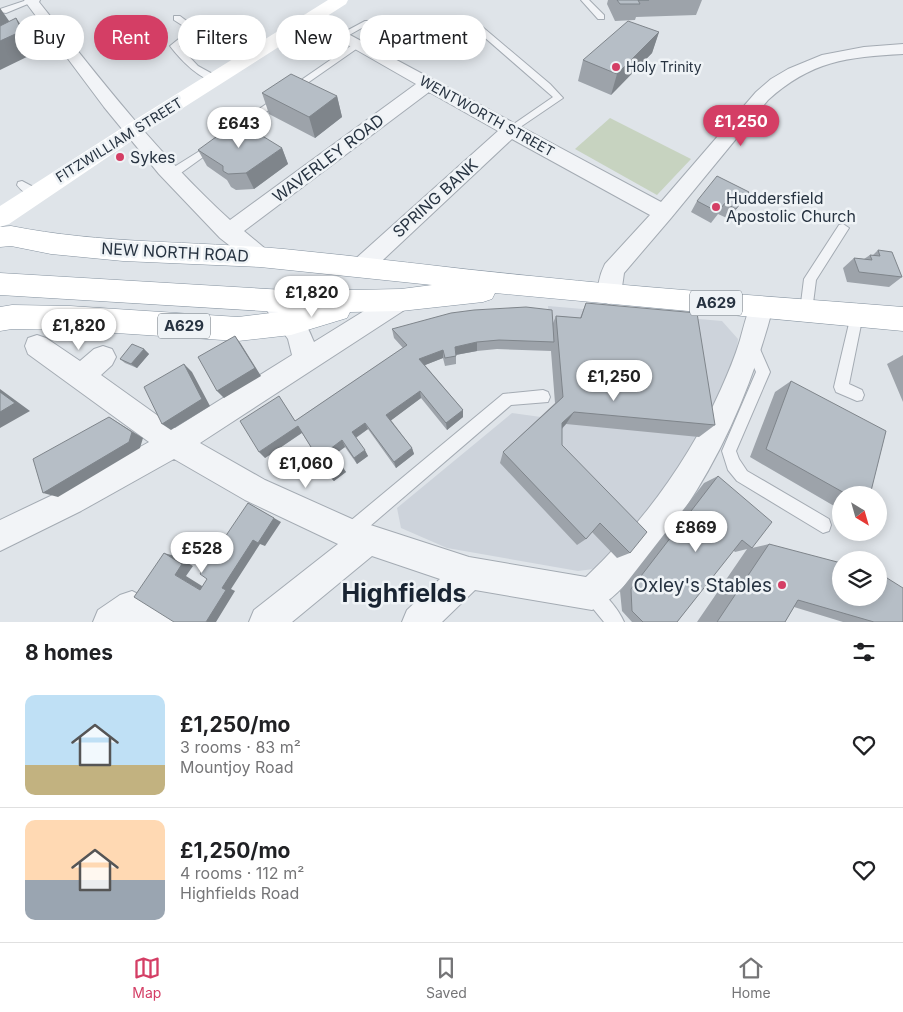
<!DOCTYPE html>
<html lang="en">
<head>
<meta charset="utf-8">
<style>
	body { margin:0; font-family:Inter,sans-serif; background:#f6f6f6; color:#202124; height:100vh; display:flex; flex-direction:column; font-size:19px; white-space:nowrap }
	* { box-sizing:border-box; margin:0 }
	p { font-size:16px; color:#757577 }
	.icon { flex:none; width:28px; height:28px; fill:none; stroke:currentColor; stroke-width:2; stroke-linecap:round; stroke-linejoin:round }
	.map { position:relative; height:622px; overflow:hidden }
	.drawer { display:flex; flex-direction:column; background:#fff; flex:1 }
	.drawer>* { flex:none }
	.guide { position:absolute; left:15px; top:15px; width:500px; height:45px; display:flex; gap:10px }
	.needle { width:32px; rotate:143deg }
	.controls { position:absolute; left:832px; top:486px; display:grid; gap:10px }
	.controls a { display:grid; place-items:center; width:55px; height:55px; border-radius:50%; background:#fff; box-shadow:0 2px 12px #0003; font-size:25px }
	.price { position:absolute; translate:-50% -42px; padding:0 11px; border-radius:18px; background:#fff; color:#222; font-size:16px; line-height:32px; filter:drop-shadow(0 1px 2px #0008) }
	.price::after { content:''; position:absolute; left:50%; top:30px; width:15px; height:11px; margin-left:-8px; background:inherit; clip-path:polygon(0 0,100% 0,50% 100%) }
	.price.current { background:#d43e65; color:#fff }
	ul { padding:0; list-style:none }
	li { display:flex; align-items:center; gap:15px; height:125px; padding:0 25px }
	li+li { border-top:1px solid #e0e0e0 }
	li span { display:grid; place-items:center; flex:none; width:140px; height:100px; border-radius:10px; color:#555 }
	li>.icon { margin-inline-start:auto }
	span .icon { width:60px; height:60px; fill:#fffc; stroke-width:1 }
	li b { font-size:21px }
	h2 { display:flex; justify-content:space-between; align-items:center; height:60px; padding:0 25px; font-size:21px }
	.chip { padding:0 18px; border-radius:22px; background:#fff; box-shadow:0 2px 12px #0003; font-size:18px; line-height:45px }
	.chip.current { background:#d43e65; color:#fff }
	.tabs { display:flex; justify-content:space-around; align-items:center; height:70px; border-top:1px solid #e0e0e0; background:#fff; font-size:14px; color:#757577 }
	.tabs a { display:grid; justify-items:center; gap:2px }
	.tabs .current { color:#d43e65 }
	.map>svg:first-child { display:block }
	.built { fill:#cdd3db }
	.green { fill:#c7d3c0 }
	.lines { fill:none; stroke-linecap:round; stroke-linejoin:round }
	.lane-casing { stroke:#a4abb3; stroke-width:2 }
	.street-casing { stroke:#a4abb3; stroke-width:2 }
	.highway-casing { stroke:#8693a0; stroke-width:1 }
	.lane { fill:#f2f4f7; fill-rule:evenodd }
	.street { fill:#f2f4f7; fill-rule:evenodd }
	.secondary { fill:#fff; fill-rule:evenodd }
	.highway { fill:#fff; fill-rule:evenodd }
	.wall { fill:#9da3aa }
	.shaded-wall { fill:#7f858b }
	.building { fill:#b6bec6; stroke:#7f858b }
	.poi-dot { fill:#d43e65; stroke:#eff3f6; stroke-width:2 }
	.labels { text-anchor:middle; stroke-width:5; stroke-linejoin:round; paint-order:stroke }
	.far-poi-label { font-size:14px; fill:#273341; stroke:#eff3f6; text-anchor:start }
	.far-street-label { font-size:14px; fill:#273341; stroke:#eff3f6 }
	.shield { fill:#eff3f6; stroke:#636d77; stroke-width:1 }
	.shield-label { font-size:15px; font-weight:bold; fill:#273341 }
	.poi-label { font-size:16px; fill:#273341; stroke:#eff3f6; text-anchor:start }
	.street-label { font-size:16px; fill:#273341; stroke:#eff3f6 }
	.near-poi-label { font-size:19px; fill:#273341; stroke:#eff3f6; text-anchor:end }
	.near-district-label { font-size:25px; font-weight:bold; fill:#192432; stroke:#eff3f6 }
</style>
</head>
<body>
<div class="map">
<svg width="903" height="622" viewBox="0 0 903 622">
	<rect width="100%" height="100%" fill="#dfe4e9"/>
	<path class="built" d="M 548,306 L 722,321 L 738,339 L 736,359 L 682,470 L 601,568 L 578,571 L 447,548 L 401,528 L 397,508 L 512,413 L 548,418 L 556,410 Z"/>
	<path class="green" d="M 610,118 L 691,159 L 657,195 L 575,149 Z"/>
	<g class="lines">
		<defs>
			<path id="lane" d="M 27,0 L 35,1 L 6,13 L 0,12 L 0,9 Z
				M 581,0 L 589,0 L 604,15 L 604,19 L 598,19 Z
				M 174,16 L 180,16 L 196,28 L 193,36 L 179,46 L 198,66 L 218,77 L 218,81 C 202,83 179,58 170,46 L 186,33 L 188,29 L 174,20 Z
				M 473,19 L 550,84 L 563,98 L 513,132 L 510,133 L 505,130 L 553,97 L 468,23 L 367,25 L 344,38 L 337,36 L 365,21 Z
				M 355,43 L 362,45 L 233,135 L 227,135 L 227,131 Z
				M 214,142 L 219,145 L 217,147 L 174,178 L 166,178 L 165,175 L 166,172 Z
				M 22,181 L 39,190 L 40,193 L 39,196 C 31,198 21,191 17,185 L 18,182 Z
				M 843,224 L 849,228 L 816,280 L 812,311 L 810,315 L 806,316 L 802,315 L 800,311 L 804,279 L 839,225 Z
				M 857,310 L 861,311 L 863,315 L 849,384 L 862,390 L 864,395 L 862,400 L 857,401 L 836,392 L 834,387 L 851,315 L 853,311 Z
				M 751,338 L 756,340 L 770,372 L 736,451 L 739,459 L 747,471 L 829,519 L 831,525 L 829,531 L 823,533 L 737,481 L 728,470 L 722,451 L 756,372 L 744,344 L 746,340 Z
				M 543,390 L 548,392 L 550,397 L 548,402 L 511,405 L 355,539 L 349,541 L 343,539 L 341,533 L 343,527 L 503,394 Z
				M 592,586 C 604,591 619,610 624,622 L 604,622 L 586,600 L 584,594 L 586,588 Z"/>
			<path id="street" d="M 24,0 L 40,0 L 39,2 C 99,78 158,154 230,220 L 416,84 L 306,21 L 304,18 L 306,15 L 311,14 L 661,202 L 756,92 L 771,79 L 788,69 L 822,55 L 864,47 L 903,44 L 903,54 C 847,57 811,61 768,100 L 671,218 L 624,273 L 621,294 L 617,301 L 609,304 L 601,301 C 595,290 600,274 605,264 L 650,215 L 512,139 L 369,273 L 361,276 L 353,273 L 350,267 L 353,261 L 498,131 L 429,92 L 244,231 L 268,251 L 271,257 L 268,263 L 260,266 L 252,263 L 220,238 L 159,174 L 104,107 Z
				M 401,290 L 409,293 L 413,300 L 409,307 L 200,443 L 265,480 L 352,519 L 469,557 L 586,577 C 643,523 689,460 721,389 C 728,373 735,357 740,340 C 744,326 747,312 753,300 L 761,297 L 769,300 L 773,307 C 748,403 705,493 640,568 C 626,584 611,602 592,610 L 475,590 L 442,622 L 402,622 L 407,610 L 440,579 L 372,556 L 292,622 L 249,622 L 254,610 L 338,544 L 245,500 L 174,459 L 81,511 L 0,551 L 0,520 L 61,491 L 149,442 L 28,354 L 25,346 L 28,338 L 37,335 L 46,338 L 80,361 L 94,349 L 103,346 L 112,349 L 116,357 L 112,365 L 101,375 L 175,428 L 292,355 L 288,339 L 265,308 L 269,301 C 291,293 307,324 314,342 L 393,293 Z
				M 132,591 L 170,610 L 175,622 L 93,622 L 98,610 L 120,595 Z"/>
			<path id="highway" d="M 11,226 C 101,244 193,241 284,249 C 367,257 448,268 531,276 C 654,289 779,297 903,307 L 903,331 L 495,293 L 492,299 L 483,302 L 401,311 L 350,312 L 347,318 L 291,335 L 238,341 L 70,330 L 12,329 L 0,331 L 0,307 L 12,305 L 70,306 L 238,317 L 279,312 L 0,295 L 0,273 L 302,291 L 401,289 L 432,285 L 260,267 L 123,261 L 51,254 L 11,246 L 0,247 L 0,227 Z"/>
		</defs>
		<use href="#lane" class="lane-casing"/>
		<use href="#street" class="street-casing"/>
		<use href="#highway" class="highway-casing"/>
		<use href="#lane" class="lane"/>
		<use href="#street" class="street"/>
		<path class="secondary" d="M 328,0 L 348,0 L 346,4 L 139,136 L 9,224 L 0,227 L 0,206 L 125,126 Z"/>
		<use href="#highway" class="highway"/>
	</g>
	<path class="wall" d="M 608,0 L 702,0 L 696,15 L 636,17 L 635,20 L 615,21 L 607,4 Z
		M 659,32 L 652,53 L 611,95 L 578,81 L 583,60 Z
		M 262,93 L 337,96 L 342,117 L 315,138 L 269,114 Z
		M 282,148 L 288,164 L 254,189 L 236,190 L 231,187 L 227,180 L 207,166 L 198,150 Z
		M 749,192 L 729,219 L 718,214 L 711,223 L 691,212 L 697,201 Z
		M 878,250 L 902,277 L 889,287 L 847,282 L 843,268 L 854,258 L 864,259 L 870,255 L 873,255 Z
		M 586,303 L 715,425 L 699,437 L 566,424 L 562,429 L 562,445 L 630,553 L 617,558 L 592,532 L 586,539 L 577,545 L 500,463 L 503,452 L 555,403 L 551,351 L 497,349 L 477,351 L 456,355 L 456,364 L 445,366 L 443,358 L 425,365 L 463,410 L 463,417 L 447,430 L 421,398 L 391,420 L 412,448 L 414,454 L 396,468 L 368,429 L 356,438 L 368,456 L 357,464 L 345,447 L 334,455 L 346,472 L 334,481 L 329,476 L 302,433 L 265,458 L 279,396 L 295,421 L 403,348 L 394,338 L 392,329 L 553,323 L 556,316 L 580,318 Z
		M 144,349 L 149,354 L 137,368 L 125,363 L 120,359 Z
		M 903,355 L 903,402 L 887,364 Z
		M 791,381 L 870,495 L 841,495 L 841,510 L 750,457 L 775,392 Z
		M 718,476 L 752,548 L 769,544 L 903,622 L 843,622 L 794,607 L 785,622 L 697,622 L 747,549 L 735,552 L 733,550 L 677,622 L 632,622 L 622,611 L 620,591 L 704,483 Z"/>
	<path class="shaded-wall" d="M 0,8 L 14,28 L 0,34 Z
		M 16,18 L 31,39 L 37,52 L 0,70 L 0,41 Z
		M 659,32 L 652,53 L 611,95 L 617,74 Z
		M 337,96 L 342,117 L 315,138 L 309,117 Z
		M 282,148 L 288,164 L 254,189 L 246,173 Z
		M 235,336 L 241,344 L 261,376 L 224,398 L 217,391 Z
		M 477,342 L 477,351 L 455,355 L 455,347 Z
		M 144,349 L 149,354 L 137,368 L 131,364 Z
		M 443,350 L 443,358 L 420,367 L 419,359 Z
		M 184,364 L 192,372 L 210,406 L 171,430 L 162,424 Z
		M 0,389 L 30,411 L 0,428 Z
		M 420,391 L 421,398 L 389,422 L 386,415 Z
		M 463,410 L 463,417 L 447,430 L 446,423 Z
		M 574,412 L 566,424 L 555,435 L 562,423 Z
		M 109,417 L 143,438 L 140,448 L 58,497 L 43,493 Z
		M 365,423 L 368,429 L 355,438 L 352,432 Z
		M 298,426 L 303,432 L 265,458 L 259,452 Z
		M 342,440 L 345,447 L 334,455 L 346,472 L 334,481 L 329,476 L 330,449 Z
		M 412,448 L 414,454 L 396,468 L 394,462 Z
		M 365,450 L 368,456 L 357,464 L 354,458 Z
		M 248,503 L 281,522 L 265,546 L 260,544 L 231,589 L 235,591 L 216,622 L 206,622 L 222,588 Z
		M 164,553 L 175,556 L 193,566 L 186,576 L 210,591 L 200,590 L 175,575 Z"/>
	<path class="building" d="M 617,0 L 649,0 L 638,0 L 640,4 L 620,4 Z
		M 16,18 L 22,31 L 0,41 L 0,26 Z
		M 628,21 L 659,32 L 617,74 L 583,60 Z
		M 291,74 L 337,96 L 309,117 L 262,93 Z
		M 238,121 L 282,148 L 246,173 L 228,174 L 223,171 L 223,166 L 198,150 Z
		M 717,176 L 749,192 L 736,209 L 725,203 L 718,212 L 697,201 Z
		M 878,250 L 892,252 L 902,277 L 859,272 L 854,258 L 872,260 L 870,255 L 880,256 Z
		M 586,303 L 697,313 L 715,425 L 574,412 L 562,423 L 562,445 L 647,532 L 630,553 L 600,523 L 586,539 L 503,452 L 563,397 L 556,316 L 581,318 Z
		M 526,307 L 552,310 L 554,342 L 499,340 L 477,342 L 455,347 L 456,356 L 445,358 L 443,350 L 419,359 L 463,410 L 446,423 L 420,391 L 386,415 L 412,448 L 394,462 L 365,423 L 352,432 L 365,450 L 354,458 L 342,440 L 330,449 L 342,466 L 329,476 L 298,426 L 259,452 L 240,421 L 279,396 L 295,421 L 407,345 L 392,329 L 451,313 L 474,310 Z
		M 235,336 L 255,368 L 217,391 L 198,357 Z
		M 132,344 L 144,349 L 131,364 L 120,359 Z
		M 184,364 L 202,399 L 162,424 L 144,387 Z
		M 791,381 L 886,431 L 870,495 L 848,495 L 766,449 Z
		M 0,392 L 15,403 L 0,412 Z
		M 109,417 L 132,432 L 129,442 L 43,493 L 33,459 Z
		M 718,476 L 772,522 L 752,548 L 742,540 L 677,622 L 643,622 L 632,611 L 631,589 Z
		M 248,503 L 274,518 L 258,543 L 253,540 L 222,588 L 226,590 L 206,622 L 174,622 L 134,597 L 164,553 L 182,564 L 175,575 L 200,590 L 207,579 L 200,574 Z
		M 769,544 L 841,563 L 841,598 L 879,598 L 879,573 L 903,588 L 903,622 L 874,622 L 798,600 L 785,622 L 717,622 Z"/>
	<g class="poi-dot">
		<circle cx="616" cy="67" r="5"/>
		<circle cx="120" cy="157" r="5"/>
		<circle cx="716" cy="207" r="5"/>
		<circle cx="782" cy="585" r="5"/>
	</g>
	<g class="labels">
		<g class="far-poi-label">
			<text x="626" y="72">Holy Trinity</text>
		</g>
		<g class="far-street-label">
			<text transform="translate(487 116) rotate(29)" y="5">WENTWORTH STREET</text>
			<text transform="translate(119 140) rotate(-32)" y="5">FITZWILLIAM STREET</text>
		</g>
		<g class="shield">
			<rect x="690" y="290.5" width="52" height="25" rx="4"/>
			<rect x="158" y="313.5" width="52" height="25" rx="4"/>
		</g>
		<g class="shield-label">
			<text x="716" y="308">A629</text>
			<text x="184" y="331">A629</text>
		</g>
		<g class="poi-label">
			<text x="130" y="163">Sykes</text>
			<text x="726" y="204">Huddersfield<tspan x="726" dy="18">Apostolic Church</tspan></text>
		</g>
		<g class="street-label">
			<text transform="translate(328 158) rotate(-37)" y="6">WAVERLEY ROAD</text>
			<text transform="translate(435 198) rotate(-42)" y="6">SPRING BANK</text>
			<text transform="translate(175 252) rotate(3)" y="6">NEW NORTH ROAD</text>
		</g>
		<g class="near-poi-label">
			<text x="772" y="592">Oxley's Stables</text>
		</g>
		<g class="near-district-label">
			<text x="404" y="602">Highfields</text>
		</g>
	</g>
</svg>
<div class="controls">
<a><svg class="needle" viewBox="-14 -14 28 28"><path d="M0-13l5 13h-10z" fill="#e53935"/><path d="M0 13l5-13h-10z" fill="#757577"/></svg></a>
<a><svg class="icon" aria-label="layers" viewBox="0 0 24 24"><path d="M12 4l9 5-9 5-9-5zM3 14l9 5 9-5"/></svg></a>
</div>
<b class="price current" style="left:741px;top:147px">£1,250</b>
<b class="price" style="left:239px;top:149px">£643</b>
<b class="price" style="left:312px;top:318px">£1,820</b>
<b class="price" style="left:79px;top:351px">£1,820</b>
<b class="price" style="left:614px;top:402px">£1,250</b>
<b class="price" style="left:306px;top:489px">£1,060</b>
<b class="price" style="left:696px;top:553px">£869</b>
<b class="price" style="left:202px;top:574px">£528</b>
<div class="guide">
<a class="chip">Buy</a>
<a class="chip current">Rent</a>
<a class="chip">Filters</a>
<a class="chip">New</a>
<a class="chip">Apartment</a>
</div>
</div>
<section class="drawer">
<h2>8 homes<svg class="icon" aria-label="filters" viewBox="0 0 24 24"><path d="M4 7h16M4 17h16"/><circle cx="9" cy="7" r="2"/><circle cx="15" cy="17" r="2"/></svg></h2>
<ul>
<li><span style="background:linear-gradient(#bfe0f5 70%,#c2b280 0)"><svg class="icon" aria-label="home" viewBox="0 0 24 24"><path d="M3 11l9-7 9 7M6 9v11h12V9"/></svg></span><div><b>£1,250/mo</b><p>3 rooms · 83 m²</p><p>Mountjoy Road</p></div><svg class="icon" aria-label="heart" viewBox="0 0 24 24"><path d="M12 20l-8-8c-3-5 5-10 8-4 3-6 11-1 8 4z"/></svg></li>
<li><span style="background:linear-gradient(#ffd9b3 60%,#9aa5b1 0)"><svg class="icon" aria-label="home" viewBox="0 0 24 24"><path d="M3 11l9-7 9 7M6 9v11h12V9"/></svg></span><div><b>£1,250/mo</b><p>4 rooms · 112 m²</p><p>Highfields Road</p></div><svg class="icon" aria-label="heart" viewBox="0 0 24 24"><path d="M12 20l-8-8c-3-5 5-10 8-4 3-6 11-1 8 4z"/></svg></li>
</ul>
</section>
<nav class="tabs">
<a class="current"><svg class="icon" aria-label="map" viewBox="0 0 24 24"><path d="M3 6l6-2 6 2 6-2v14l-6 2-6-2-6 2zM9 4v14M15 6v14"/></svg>Map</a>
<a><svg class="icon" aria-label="saved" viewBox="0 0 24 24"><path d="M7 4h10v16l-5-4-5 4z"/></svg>Saved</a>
<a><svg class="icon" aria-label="home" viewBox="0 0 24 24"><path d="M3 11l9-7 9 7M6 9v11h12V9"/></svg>Home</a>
</nav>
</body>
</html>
